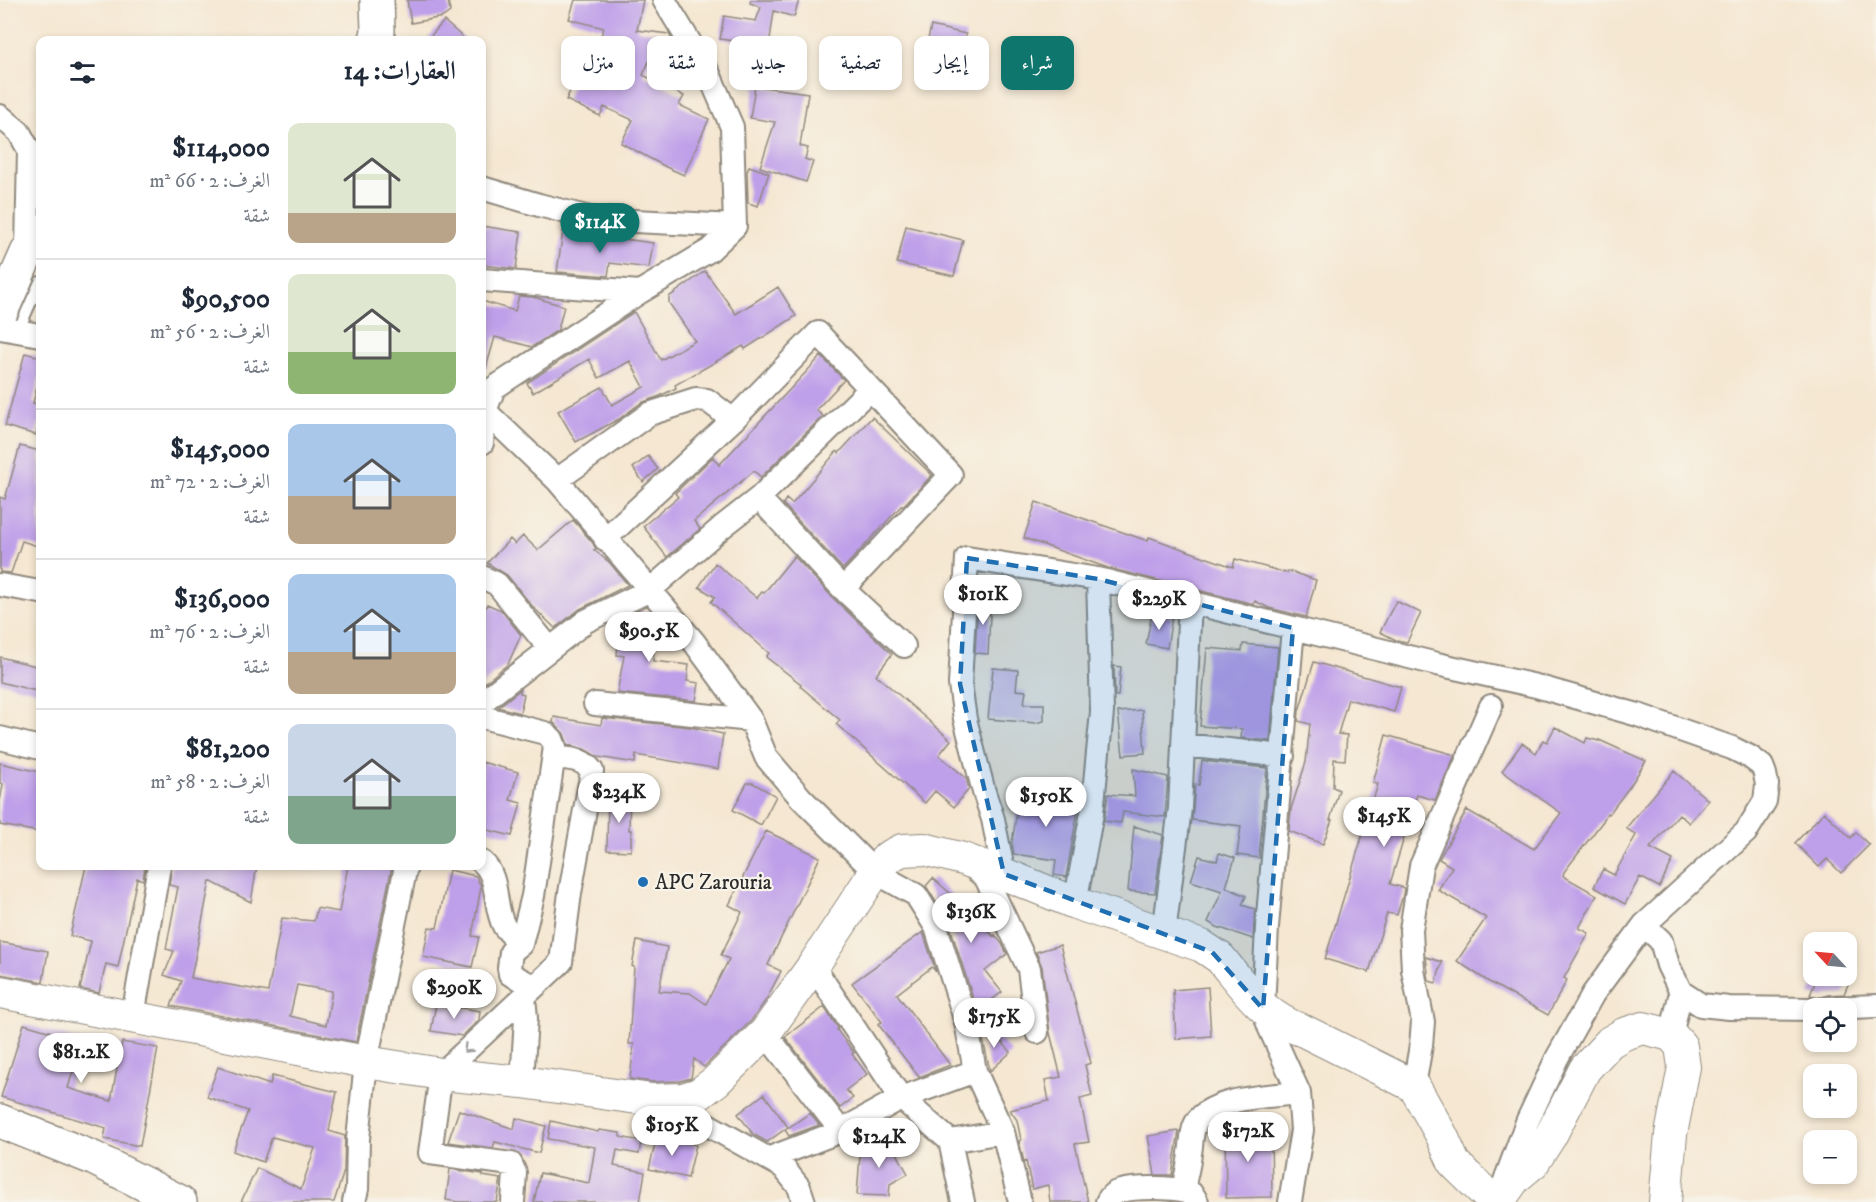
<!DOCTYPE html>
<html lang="ar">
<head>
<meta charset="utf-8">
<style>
	body { margin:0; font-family:"IM FELL DW Pica",Amiri,serif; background:#f6f6f7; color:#1f2937; direction:rtl; height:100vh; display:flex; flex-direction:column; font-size:22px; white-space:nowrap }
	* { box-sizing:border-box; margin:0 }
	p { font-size:20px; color:#747a83 }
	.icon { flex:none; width:33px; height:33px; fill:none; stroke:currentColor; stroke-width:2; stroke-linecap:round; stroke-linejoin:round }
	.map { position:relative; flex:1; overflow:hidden; direction:ltr }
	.details { position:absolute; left:36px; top:36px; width:450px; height:834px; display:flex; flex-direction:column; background:#fff; border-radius:12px; box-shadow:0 3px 9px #0003; direction:rtl }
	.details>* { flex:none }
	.guide { position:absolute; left:504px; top:36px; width:570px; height:54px; direction:rtl; display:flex; gap:12px }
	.needle { width:39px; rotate:296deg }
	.buttons { position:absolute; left:1803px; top:932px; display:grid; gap:12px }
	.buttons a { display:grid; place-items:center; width:54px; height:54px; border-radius:12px; background:#fff; box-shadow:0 3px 9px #0003; font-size:30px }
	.price { position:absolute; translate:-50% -51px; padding:0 14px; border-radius:21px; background:#fff; color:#222; font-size:20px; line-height:39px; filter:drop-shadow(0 2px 3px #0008) }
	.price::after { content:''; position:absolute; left:50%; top:36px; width:18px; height:14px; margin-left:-9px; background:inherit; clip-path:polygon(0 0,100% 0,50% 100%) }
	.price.selected { background:#0f766e; color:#fff }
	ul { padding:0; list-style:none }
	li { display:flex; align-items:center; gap:18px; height:150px; padding:0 30px }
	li+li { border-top:2px solid #e0e1e3 }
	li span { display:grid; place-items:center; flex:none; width:168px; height:120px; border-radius:12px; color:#555 }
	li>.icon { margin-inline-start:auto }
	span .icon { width:72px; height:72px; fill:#fffc; stroke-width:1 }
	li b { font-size:26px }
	h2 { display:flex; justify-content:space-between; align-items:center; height:72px; padding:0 30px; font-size:26px }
	.tag { padding:0 21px; border-radius:12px; background:#fff; box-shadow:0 3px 9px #0003; font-size:21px; line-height:54px }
	.tag.selected { background:#0f766e; color:#fff }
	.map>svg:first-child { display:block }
	.building { fill:#be9fe9; fill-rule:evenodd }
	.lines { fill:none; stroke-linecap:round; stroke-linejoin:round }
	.service-casing { stroke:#90897e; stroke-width:14 }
	.minor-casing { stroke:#90897e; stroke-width:26 }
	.secondary-casing { stroke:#90897e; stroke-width:34 }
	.primary-casing { stroke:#90897e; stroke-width:36 }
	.service { stroke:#fff; stroke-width:10 }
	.minor { stroke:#fff; stroke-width:22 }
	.secondary { stroke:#fff; stroke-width:32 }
	.primary { stroke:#fff; stroke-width:33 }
	.oneway { stroke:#a0a0a0 }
	.marked { fill:#1f6fb2; fill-opacity:0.2; stroke:#1f6fb2; stroke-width:4.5; stroke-dasharray:12 8; stroke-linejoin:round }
	.poi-dot { fill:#1f6fb2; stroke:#f7f3e8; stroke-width:2 }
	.labels { text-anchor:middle; stroke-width:4.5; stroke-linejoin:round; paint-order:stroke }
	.poi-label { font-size:21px; fill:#2b2b2b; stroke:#f7f3e8; text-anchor:start }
</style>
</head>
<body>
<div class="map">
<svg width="1876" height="1202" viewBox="0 0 1876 1202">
	<rect width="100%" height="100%" fill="#f7f3e8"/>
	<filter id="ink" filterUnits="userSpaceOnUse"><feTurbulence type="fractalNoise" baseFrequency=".0167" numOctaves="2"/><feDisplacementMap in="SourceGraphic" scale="12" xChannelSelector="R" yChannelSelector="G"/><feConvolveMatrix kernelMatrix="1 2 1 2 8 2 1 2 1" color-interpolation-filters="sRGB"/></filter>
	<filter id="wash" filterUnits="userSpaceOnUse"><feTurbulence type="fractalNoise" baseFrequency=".008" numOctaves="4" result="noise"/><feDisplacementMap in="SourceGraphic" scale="24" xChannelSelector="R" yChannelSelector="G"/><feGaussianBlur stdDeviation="1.35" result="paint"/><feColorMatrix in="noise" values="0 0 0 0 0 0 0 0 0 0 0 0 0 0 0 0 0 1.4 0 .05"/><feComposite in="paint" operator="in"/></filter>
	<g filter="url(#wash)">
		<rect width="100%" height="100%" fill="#f5e7d1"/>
		<g id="blocks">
			<path class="building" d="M 407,0 L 448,0 L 450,12 L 443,17 L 411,23 Z
				M 575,0 L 643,0 L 637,30 L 669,34 L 675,44 L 674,50 L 655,48 L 643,75 L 684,96 L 679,105 L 709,119 L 684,175 L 666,167 L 621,143 L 633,120 L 604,107 L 600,116 L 566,100 L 583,63 L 588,65 L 604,28 L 569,19 Z
				M 751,0 L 799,0 L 794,17 L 774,11 L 769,46 L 720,39 L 724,16 L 756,21 L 761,7 L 750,3 Z
				M 444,21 L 466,40 L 427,40 Z
				M 931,26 L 966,34 L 957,70 L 923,62 Z
				M 755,86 L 808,93 L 800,146 L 808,148 L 805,159 L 813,162 L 806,182 L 760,167 L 775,122 L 750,118 Z
				M 749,166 L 769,173 L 758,206 L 748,203 L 747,172 Z
				M 482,226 L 521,232 L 516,269 L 482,265 Z
				M 906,226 L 963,240 L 954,276 L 897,263 Z
				M 563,231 L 653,243 L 649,268 L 610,263 L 608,276 L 557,272 Z
				M 705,271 L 736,314 L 778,287 L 796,316 L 745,349 L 743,346 L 675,385 L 676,388 L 660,396 L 641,403 L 619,419 L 576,442 L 558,411 L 602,387 L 612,405 L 644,387 L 630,361 L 599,378 L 589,359 L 533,393 L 527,383 L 634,312 L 661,360 L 695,341 L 669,303 L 669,297 Z
				M 519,296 L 533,297 L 564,306 L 558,330 L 532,347 L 495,337 L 486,368 L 482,368 L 482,301 L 515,311 Z
				M 25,353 L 40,357 L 40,375 L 33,403 L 40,405 L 40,420 L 36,435 L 5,426 Z
				M 821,356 L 844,380 L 816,410 L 823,416 L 761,477 L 754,471 L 694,521 L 700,529 L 667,557 L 643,526 L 678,497 L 675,493 L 713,457 L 719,465 Z
				M 872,417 L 932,475 L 903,506 L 902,505 L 843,569 L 783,504 L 786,499 L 792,504 L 837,451 L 839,453 Z
				M 20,446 L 40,451 L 40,547 L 22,541 L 11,573 L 0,572 L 0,497 L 5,499 Z
				M 648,456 L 658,469 L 643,482 L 633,468 Z
				M 1036,502 L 1148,541 L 1149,537 L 1233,567 L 1235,559 L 1287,573 L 1288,571 L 1316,580 L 1306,617 L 1269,608 L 1255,601 L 1254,604 L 1108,568 L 1024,538 Z
				M 573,520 L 592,542 L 596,549 L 594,550 L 610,563 L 628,585 L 580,609 L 555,628 L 533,607 L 507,575 L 487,563 L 510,539 L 515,544 L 523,536 L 538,550 Z
				M 794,556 L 834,599 L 892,654 L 876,675 L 951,740 L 939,755 L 966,778 L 969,789 L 954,807 L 935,791 L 925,803 L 836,724 L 840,720 L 800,686 L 801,684 L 766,657 L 769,653 L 711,602 L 715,597 L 699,587 L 715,563 L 757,598 L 762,592 L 764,593 Z
				M 978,597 L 991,598 L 988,654 L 975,653 Z
				M 1396,601 L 1421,613 L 1407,642 L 1396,640 L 1380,632 Z
				M 487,604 L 501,610 L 521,635 L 508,664 L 482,685 L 482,617 Z
				M 637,611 L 652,613 L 657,619 L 653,661 L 689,665 L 687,681 L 699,683 L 696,701 L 617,693 L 624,656 L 617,655 L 619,631 L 612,624 Z
				M 1152,613 L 1172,617 L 1167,648 L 1146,644 Z
				M 1243,644 L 1278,647 L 1270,741 L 1241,738 L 1242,729 L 1200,726 L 1207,648 L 1242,651 Z
				M 0,657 L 40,667 L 40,692 L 0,682 Z
				M 1314,662 L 1401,687 L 1394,712 L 1348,699 L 1338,734 L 1347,735 L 1345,760 L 1334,759 L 1333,787 L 1339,790 L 1330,820 L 1332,820 L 1323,844 L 1289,831 L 1291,809 L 1306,762 L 1310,724 L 1298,721 L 1299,711 Z
				M 1114,666 L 1121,667 L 1118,696 L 1115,696 Z
				M 993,668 L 1018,670 L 1016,690 L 1026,691 L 1024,704 L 1044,704 L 1044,721 L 1036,723 L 988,719 Z
				M 521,689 L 520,693 L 524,694 L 520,713 L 498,707 Z
				M 1142,710 L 1145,753 L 1123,755 L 1118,712 Z
				M 554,717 L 601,725 L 602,718 L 690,727 L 723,734 L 718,769 L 636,755 L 635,763 L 598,757 L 584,749 L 568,745 L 564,734 L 553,722 Z
				M 1555,727 L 1585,743 L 1587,738 L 1599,741 L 1599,740 L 1646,761 L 1630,786 L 1609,814 L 1607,813 L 1603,821 L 1564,872 L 1563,876 L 1597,895 L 1579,928 L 1589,933 L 1564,978 L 1567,980 L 1548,1015 L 1489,982 L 1457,961 L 1486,918 L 1438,890 L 1452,867 L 1439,859 L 1467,810 L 1534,849 L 1561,813 L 1502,771 L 1522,743 L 1536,753 L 1543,740 L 1547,742 Z
				M 1386,735 L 1455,755 L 1435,800 L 1417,795 L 1390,884 L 1404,888 L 1403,895 L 1397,915 L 1387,913 L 1369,972 L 1325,959 L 1378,784 L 1373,783 Z
				M 1202,761 L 1267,768 L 1259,858 L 1237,855 L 1241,826 L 1192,820 L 1195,784 L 1199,785 Z
				M 482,762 L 518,772 L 510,800 L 521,803 L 512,836 L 484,829 L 485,826 L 482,825 Z
				M 0,763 L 40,772 L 40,832 L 0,825 L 0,803 L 3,784 L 0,783 Z
				M 1133,769 L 1168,777 L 1165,817 L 1123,812 L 1121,823 L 1104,821 L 1108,794 L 1135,796 Z
				M 1674,771 L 1708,800 L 1689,823 L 1679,814 L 1650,848 L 1673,860 L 1659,887 L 1640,877 L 1625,904 L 1594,887 L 1603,869 L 1614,875 L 1636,835 L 1626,828 Z
				M 747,783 L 753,783 L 776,796 L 761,825 L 733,810 Z
				M 1020,790 L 1080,799 L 1066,877 L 1054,875 L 1056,860 L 1014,854 L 1012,843 Z
				M 608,795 L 630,796 L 629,830 L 631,830 L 631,851 L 607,850 Z
				M 1824,812 L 1851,838 L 1856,832 L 1869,845 L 1841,873 L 1827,859 L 1819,867 L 1795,843 Z
				M 1134,826 L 1163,835 L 1155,893 L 1128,891 Z
				M 766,831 L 820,857 L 768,965 L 781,971 L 766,1000 L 751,1021 L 704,1067 L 694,1059 L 691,1078 L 680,1081 L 653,1082 L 630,1079 L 634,1044 L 629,1044 L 634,967 L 632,966 L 637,941 L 667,947 L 659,991 L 690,993 L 706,1004 L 729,959 L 721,955 L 742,912 L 729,905 Z
				M 1219,853 L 1235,858 L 1226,887 L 1246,896 L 1242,905 L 1255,909 L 1253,939 L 1217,927 L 1208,922 L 1222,891 L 1191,881 L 1199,856 L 1217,861 Z
				M 86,866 L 145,866 L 143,880 L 137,878 L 118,967 L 106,964 L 99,993 L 80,989 L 91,941 L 70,936 Z
				M 172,866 L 257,866 L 251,902 L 210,881 L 191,978 L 268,992 L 282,918 L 314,921 L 317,908 L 339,912 L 348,866 L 392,866 L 356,1042 L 171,1006 L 181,981 L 164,975 L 174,951 L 166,949 L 178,887 L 169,885 ZM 297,985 L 332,991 L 326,1025 L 290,1016 Z
				M 449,870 L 476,876 L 481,887 L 472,936 L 479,937 L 472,967 L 423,957 L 429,927 L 437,928 Z
				M 933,878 L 970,911 L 972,909 L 993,936 L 995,935 L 1002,944 L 1007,954 L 985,971 L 1002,992 L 977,1011 L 949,923 L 926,886 Z
				M 923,932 L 936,972 L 932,967 L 897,994 L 950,1065 L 919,1077 L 878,1024 L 882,1022 L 852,983 Z
				M 0,942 L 48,951 L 43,982 L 0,974 Z
				M 1060,945 L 1091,1063 L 1085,1065 L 1092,1096 L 1080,1099 L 1089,1142 L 1075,1144 L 1088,1202 L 1050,1202 L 1048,1185 L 1032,1189 L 1026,1161 L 1024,1162 L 1019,1141 L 1021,1140 L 1017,1120 L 1010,1110 L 1049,1101 L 1045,1080 L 1061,1077 L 1050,1033 L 1042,967 L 1036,952 Z
				M 1426,957 L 1442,962 L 1436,983 L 1429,981 Z
				M 1818,975 L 1852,975 L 1844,994 L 1828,995 L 1821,997 L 1810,995 Z
				M 1208,987 L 1211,1036 L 1176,1039 L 1173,990 Z
				M 436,1004 L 480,1011 L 479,1020 L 462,1036 L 431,1031 Z
				M 824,1007 L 838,1028 L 837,1030 L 854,1053 L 852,1054 L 867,1074 L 846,1090 L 853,1098 L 840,1108 L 785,1037 Z
				M 24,1024 L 82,1041 L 68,1088 L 111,1101 L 122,1042 L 158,1048 L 140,1146 L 104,1139 L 106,1128 L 1,1097 Z
				M 990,1029 L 1011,1052 L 990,1071 L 982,1035 Z
				M 218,1067 L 270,1085 L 272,1076 L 337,1092 L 329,1131 L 345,1136 L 344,1171 L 334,1202 L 241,1202 L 257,1168 L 301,1189 L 315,1148 L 272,1137 L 263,1162 L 233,1151 L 248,1111 L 207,1097 Z
				M 764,1094 L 788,1127 L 767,1142 L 753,1134 L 738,1114 Z
				M 459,1110 L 514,1129 L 516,1118 L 546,1126 L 539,1153 L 495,1142 L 493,1148 L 448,1142 Z
				M 810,1113 L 819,1125 L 789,1136 L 785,1130 Z
				M 551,1121 L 598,1132 L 599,1130 L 620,1133 L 620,1137 L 641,1141 L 639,1154 L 617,1150 L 614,1166 L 645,1172 L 640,1202 L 534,1202 L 540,1173 L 589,1183 L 595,1147 L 548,1139 Z
				M 1271,1128 L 1272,1197 L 1226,1198 L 1225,1129 Z
				M 1179,1131 L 1172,1175 L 1155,1175 L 1148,1136 Z
				M 657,1136 L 696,1145 L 688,1178 L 649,1169 Z
				M 861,1142 L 892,1144 L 908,1174 L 890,1184 L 889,1196 L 857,1195 Z
				M 450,1169 L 483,1174 L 483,1176 L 501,1179 L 497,1202 L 458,1202 L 446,1200 Z"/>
		</g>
	</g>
	<g filter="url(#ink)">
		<use href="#blocks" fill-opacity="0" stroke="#90897e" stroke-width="1.5"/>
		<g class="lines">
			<defs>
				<path id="service" d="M 18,331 L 40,282"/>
				<path id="minor" d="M 0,116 L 19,132 L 29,150 L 27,250
					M 482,188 L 539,205 L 594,219 L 735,226 L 732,127 L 709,74 L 664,0
					M 482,280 L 640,292
					M 0,328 L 40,335
					M 482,410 L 485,411 L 557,480 L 694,642 L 751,720 L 766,757 L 801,798 L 875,872 L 916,895 L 936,927 L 966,1022 L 975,1071 L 1003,1132 L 1020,1202
					M 482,443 L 485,411 L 494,388 L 640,292 L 710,250 L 735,226
					M 557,480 L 649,414 L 696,399 L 707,400 L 733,420
					M 759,498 L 870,389
					M 482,577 L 497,584 L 550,649
					M 0,585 L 40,592
					M 843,589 L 904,646
					M 1293,628 L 1437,664 L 1536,686 L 1638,715 L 1732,748 L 1750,757 L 1762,766 L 1765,774 L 1767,785 L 1765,801 L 1746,832 L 1644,925 L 1593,994 L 1557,1058 L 1527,1122 L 1503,1186
					M 482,702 L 586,621 L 650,590 L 722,527 L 759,498 L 843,589 L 951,475 L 818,333 L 733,420 L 605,539
					M 595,704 L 751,720
					M 482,717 L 545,733 L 552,739 L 555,747 L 533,896 L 521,944 L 511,952 L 509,968 L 510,974 L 533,986
					M 0,738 L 40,748
					M 1184,745 L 1283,756
					M 482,862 C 500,877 493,906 504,926 C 508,932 515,938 521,944
					M 969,864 L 986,878 L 1029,969 L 1037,1032
					M 1004,874 L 993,819 L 984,792 L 965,719 L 960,684 L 967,558 L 1098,579 L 1293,628 L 1267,927 L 1263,1009 L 1270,1029 L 1299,1093 L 1302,1130 L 1290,1202
					M 1075,903 L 1092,813 L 1102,712 L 1098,579
					M 1644,925 L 1661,941 L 1668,965 L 1681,992 L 1701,1005 L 1729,1008 L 1814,1009
					M 1164,933 L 1180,808 L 1190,602
					M 813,966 L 901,1098 L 950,1141 L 963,1202
					M 1829,1008 L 1876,1006
					M 133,1016 L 159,866
					M 765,1033 L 841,1131
					M 1671,1035 L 1681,992
					M 522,1082 L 526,1018 L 524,997
					M 1414,1086 L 1421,1045 L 1423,1022 L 1413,970 L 1411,930 L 1421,866 L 1491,706
					M 656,1102 L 701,1121 L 783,1167 L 799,1187 L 804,1202
					M 950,1141 L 1003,1132
					M 770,1158 L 841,1131 L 901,1098 L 975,1071
					M 1183,1190 C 1185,1178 1189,1166 1190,1153 C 1192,1144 1191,1134 1195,1125 C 1207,1097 1272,1096 1299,1093
					M 354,1202 L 357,1189 L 358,1139 L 366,1062 L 406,866
					M 513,1202 L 515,1173 L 511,1164 L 430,1153 L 441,1074 L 561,962 L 570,893 L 592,771 C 583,758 569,759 554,757
					M 1107,1202 C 1110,1196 1114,1192 1121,1191 C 1134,1187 1181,1186 1192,1194 C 1194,1196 1196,1200 1197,1202"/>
				<path id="secondary" d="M 0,992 L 366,1062 L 441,1074 L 522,1082 L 652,1100 L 683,1099 L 699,1094 L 716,1081 L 765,1033 L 813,966 L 875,872 L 888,857 L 902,850 L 924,849 L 963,859 L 1004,874 L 1075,903 L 1202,946 L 1220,958 C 1246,989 1264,1018 1304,1031 L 1414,1086 L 1442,1136 L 1454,1163 L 1494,1202
					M 1498,1202 L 1515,1178 L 1533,1163 L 1551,1135 L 1585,1069 L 1610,1042 L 1624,1034 L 1643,1028 L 1671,1035 L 1681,1046 L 1684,1067 L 1671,1134 L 1665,1202"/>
				<path id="primary" d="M 376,40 L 378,31 L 377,0
					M 0,314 L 27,253 L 40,231
					M 0,1121 L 93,1158 L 180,1202"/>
			</defs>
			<use href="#service" class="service-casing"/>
			<use href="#minor" class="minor-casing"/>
			<use href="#secondary" class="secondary-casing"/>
			<use href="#primary" class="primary-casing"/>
			<use href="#service" class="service"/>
			<use href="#minor" class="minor"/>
			<use href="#secondary" class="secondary"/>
			<use href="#primary" class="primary"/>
		</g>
		<defs><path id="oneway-chevron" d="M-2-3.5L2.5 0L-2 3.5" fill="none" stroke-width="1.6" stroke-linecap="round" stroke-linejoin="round" transform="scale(1.5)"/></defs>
		<use class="oneway" href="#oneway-chevron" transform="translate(467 1049) rotate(136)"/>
	</g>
	<path class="marked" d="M 967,558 L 1098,579 L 1293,628 L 1263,1009 L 1212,952 L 1004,874 L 960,684 Z"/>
	<circle class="poi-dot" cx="643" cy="882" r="6"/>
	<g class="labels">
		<g class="poi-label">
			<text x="655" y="889">APC Zarouria</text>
		</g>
	</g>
</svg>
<div class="buttons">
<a><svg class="needle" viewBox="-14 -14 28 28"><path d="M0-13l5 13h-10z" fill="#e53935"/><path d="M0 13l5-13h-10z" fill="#747a83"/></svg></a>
<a><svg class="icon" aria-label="locate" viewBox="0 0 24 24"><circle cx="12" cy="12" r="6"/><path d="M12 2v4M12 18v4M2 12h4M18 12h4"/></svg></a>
<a>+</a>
<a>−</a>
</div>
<b class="price selected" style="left:600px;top:254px">$114K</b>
<b class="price" style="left:983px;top:626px">$101K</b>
<b class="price" style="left:1159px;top:631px">$229K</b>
<b class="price" style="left:649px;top:663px">$90.5K</b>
<b class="price" style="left:619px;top:824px">$234K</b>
<b class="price" style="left:1046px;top:828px">$150K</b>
<b class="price" style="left:1384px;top:848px">$145K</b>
<b class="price" style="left:971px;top:944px">$136K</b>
<b class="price" style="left:454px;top:1020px">$290K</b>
<b class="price" style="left:994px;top:1049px">$175K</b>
<b class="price" style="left:81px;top:1084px">$81.2K</b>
<b class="price" style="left:672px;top:1157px">$105K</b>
<b class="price" style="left:1248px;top:1163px">$172K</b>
<b class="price" style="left:879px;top:1169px">$124K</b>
<div class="guide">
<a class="tag selected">شراء</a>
<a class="tag">إيجار</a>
<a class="tag">تصفية</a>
<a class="tag">جديد</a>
<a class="tag">شقة</a>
<a class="tag">منزل</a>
</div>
<section class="details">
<h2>العقارات: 14<svg class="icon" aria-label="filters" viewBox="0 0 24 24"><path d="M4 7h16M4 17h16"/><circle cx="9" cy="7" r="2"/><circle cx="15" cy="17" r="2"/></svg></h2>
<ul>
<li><span style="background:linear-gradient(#dfe7d0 75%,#b9a48a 0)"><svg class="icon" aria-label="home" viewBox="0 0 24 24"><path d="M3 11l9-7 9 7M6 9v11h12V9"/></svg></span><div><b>$114,000</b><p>الغرف: 2 · 66 m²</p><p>شقة</p></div></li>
<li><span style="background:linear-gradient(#dfe7d0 65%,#8fb573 0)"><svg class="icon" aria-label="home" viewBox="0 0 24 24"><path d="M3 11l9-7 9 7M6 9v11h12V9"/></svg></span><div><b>$90,500</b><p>الغرف: 2 · 56 m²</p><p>شقة</p></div></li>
<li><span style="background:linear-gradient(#a9c7e8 60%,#b9a48a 0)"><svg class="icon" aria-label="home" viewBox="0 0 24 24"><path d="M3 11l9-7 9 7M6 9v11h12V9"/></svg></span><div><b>$145,000</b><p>الغرف: 2 · 72 m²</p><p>شقة</p></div></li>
<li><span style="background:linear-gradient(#a9c7e8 65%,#b9a48a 0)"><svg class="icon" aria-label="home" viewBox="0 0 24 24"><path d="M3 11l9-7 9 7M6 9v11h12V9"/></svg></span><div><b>$136,000</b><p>الغرف: 2 · 76 m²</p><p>شقة</p></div></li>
<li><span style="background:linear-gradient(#c9d6e8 60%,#7fa58c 0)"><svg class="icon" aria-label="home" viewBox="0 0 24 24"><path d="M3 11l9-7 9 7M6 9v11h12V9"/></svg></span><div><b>$81,200</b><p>الغرف: 2 · 58 m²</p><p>شقة</p></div></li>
</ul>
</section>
</div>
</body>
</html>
